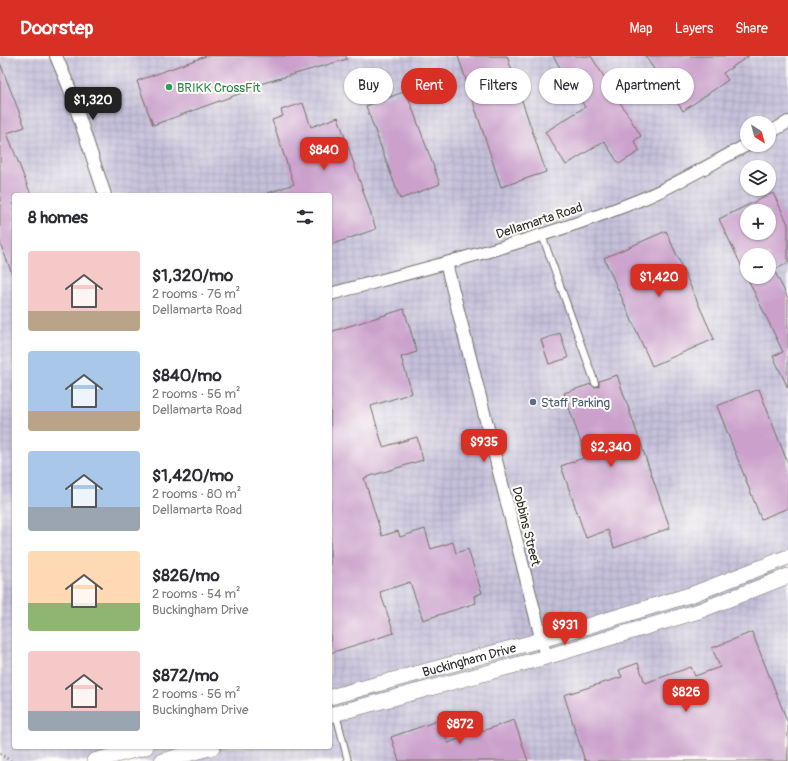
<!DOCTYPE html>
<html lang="en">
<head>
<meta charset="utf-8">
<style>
	body { margin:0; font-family:Pangolin,sans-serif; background:#f2f2f3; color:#2b2b33; height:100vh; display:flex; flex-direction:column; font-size:15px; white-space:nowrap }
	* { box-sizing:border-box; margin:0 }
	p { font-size:13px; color:#7c7c81 }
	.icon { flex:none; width:22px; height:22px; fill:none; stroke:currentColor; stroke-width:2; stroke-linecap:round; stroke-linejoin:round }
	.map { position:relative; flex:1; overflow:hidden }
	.panel { position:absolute; left:12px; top:137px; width:320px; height:556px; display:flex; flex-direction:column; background:#fff; border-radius:4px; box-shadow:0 1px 3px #0004 }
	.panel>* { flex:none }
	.banner { position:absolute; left:344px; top:12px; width:380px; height:36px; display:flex; gap:8px }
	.needle { width:26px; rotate:144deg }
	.buttons { position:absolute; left:740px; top:60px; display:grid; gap:8px }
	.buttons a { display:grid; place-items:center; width:36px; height:36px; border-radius:50%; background:#fff; box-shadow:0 1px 3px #0004; font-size:20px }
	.price { position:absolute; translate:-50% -34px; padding:0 9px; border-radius:8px; background:#d93025; color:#fff; font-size:13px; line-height:26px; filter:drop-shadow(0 1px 2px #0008) }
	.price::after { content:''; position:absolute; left:50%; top:24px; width:12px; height:9px; margin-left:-6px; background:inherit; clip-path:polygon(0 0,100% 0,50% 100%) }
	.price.on { background:#222; color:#fff }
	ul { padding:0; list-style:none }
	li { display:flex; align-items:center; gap:12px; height:100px; padding:0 16px }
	li span { display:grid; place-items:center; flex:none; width:112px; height:80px; border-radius:4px; color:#555 }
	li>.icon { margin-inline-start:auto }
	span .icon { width:48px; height:48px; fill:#fffc; stroke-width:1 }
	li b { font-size:17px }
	h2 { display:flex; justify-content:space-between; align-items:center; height:48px; padding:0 16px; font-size:17px }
	.tag { padding:0 14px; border-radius:18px; background:#fff; box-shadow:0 1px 3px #0004; font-size:14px; line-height:36px }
	.tag.on { background:#d93025; color:#fff }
	header { display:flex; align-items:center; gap:24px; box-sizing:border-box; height:56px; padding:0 20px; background:#d93025; color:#fff }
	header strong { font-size:19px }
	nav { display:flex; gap:22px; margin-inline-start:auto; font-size:14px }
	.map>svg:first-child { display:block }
	.industrial { fill:url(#industrial-grid); fill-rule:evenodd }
	.building { fill:#cba1cc; fill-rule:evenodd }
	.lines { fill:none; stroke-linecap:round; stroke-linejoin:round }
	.service-casing { stroke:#716e65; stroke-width:8 }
	.minor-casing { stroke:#716e65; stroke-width:14 }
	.tertiary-casing { stroke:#716e65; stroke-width:16 }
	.path { stroke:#716e65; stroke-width:2.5; stroke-dasharray:1 3; stroke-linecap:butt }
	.service { stroke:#fff; stroke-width:6 }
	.minor { stroke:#fff; stroke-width:12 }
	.tertiary { stroke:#fff; stroke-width:15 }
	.leisure-dot { fill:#2e9e5b; stroke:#fdfcf7; stroke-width:1.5 }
	.service-dot { fill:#5c6f8a; stroke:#fdfcf7; stroke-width:1.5 }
	.labels { text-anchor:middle; stroke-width:4; stroke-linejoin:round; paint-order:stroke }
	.leisure-label { font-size:13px; fill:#27864d; stroke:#fdfcf7; text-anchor:start }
	.street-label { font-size:13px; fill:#2b2b2b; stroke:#fdfcf7 }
	.service-label { font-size:13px; fill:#4e5e75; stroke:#fdfcf7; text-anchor:start }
</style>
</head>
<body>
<header>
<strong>Doorstep</strong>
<nav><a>Map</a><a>Layers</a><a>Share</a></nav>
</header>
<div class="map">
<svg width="788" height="705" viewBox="0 0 788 705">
	<defs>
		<pattern id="industrial-grid" width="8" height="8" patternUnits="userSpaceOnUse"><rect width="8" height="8" fill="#c5c0da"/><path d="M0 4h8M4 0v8" fill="none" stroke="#a9a5bb"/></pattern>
	</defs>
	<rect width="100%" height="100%" fill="#fdfcf7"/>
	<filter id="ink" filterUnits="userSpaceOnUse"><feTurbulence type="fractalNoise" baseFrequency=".025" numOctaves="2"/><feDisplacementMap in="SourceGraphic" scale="8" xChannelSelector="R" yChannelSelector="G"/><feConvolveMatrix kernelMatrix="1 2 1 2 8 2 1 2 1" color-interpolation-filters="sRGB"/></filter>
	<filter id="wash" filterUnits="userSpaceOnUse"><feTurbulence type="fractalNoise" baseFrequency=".012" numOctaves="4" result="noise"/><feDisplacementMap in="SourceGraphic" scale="16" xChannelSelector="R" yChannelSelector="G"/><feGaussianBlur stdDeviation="0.9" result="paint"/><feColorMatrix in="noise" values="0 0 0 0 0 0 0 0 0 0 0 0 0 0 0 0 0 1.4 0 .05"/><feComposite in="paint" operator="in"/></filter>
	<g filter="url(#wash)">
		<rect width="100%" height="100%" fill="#f4e9d1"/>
		<path class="industrial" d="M 0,0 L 788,0 L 788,705 L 1,705 ZM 747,67 L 769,67 L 769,89 L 747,89 ZM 747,111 L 769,111 L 769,133 L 747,133 ZM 14,139 L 330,139 L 330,691 L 14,691 ZM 747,155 L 769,155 L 769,177 L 747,177 ZM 747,199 L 769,199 L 769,221 L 747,221 Z"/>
		<g id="blocks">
			<path class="building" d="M 206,0 L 346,0 L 347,3 L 246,32 L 247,35 L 153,69 L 137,25 Z
				M 458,0 L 507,0 L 546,116 L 501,131 Z
				M 553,0 L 591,0 L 641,80 L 634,85 L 640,95 L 619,108 L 604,85 L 566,109 L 545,76 L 585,51 Z
				M 645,0 L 749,0 L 723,17 L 728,24 L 683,55 Z
				M 0,7 L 25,71 L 7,77 L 31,139 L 14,139 L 13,220 L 0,187 Z
				M 406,35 L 440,128 L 400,143 L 366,50 Z
				M 303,47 L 311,71 L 338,61 L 376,173 L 330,189 L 330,139 L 269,139 L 268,137 L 294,128 L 272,64 L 283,60 L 281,54 Z
				M 773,137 L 788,168 L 788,207 L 774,214 L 788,242 L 788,332 L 773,300 L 783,296 L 719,163 ZM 747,155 L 769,155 L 769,177 L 747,177 ZM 747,199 L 769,199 L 769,221 L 747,221 Z
				M 666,175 L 714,283 L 652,310 L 604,202 Z
				M 404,253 L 417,296 L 401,301 L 412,337 L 371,350 L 383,391 L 417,381 L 423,404 L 364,422 L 382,480 L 398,475 L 400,481 L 425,473 L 431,493 L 453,486 L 456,497 L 468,493 L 482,537 L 474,540 L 476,547 L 423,564 L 410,526 L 380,536 L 394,577 L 330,597 L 330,276 Z
				M 560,277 L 568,302 L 549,308 L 541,284 Z
				M 617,319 L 670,472 L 614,492 L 608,474 L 586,482 L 561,410 L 586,401 L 564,337 L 591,328 L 596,331 L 599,330 L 599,325 Z
				M 759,333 L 788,408 L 788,452 L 761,463 L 717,350 Z
				M 752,576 L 788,667 L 788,705 L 585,705 L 564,639 L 622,621 L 619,614 L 638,607 L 645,627 L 691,611 L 695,620 L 720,611 L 712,592 Z
				M 440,664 L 448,687 L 514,664 L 528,705 L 399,705 L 391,681 Z"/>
		</g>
	</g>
	<g filter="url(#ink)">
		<use href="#blocks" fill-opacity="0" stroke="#716e65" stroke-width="1"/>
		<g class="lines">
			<defs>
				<path id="service" d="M 542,179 L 595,327
					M 336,658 L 348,705"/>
				<path id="minor" d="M 56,0 L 69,31 L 105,139
					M 769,77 L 788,66
					M 446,207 L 546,601
					M 330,238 C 435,210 541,184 642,143 C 676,129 714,106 747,89"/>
				<g id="tertiary">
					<path id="s1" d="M 330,641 L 541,584 L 693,538 L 788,501"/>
					<path d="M 330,659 L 546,601 L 699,555 L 788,520"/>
					<path d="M 94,705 L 146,691"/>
					<path d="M 162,705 L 213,691"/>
				</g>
			</defs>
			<use href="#service" class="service-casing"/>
			<use href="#minor" class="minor-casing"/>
			<use href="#tertiary" class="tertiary-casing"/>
			<path class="path" d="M 0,698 L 11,705"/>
			<use href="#service" class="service"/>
			<use href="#minor" class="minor"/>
			<use href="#tertiary" class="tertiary"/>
		</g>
	</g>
	<circle class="leisure-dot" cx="169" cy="31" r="4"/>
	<circle class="service-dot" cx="533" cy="346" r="4"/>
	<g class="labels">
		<g class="leisure-label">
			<text x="177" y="36">BRIKK CrossFit</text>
		</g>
		<g class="street-label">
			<text transform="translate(539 164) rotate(-18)" y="5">Dellamarta Road</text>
			<text transform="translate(527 470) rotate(76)" y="5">Dobbins Street</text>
			<text dy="5" stroke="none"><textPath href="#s1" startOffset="144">Buckingham Drive</textPath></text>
		</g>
		<g class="service-label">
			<text x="541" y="351">Staff Parking</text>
		</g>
	</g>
</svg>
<div class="buttons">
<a><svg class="needle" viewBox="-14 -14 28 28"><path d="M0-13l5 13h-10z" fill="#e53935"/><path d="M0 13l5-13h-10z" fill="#7c7c81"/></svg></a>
<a><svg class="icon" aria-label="layers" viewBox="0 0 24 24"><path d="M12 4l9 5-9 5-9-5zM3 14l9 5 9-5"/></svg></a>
<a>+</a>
<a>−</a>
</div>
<b class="price on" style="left:93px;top:65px">$1,320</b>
<b class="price" style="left:324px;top:115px">$840</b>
<b class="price" style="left:659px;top:242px">$1,420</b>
<b class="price" style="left:484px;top:407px">$935</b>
<b class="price" style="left:611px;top:412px">$2,340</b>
<b class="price" style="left:565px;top:590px">$931</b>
<b class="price" style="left:686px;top:657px">$826</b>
<b class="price" style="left:460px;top:689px">$872</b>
<div class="banner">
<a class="tag">Buy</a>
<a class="tag on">Rent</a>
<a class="tag">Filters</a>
<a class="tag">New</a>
<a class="tag">Apartment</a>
</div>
<section class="panel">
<h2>8 homes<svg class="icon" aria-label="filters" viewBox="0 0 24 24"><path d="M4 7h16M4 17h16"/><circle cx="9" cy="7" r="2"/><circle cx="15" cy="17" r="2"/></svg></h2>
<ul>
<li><span style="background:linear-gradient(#f6c9c9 75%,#b9a48a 0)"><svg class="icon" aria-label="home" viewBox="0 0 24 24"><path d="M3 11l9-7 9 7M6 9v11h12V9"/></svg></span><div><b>$1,320/mo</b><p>2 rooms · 76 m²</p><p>Dellamarta Road</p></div></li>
<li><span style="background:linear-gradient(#a9c7e8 75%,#b9a48a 0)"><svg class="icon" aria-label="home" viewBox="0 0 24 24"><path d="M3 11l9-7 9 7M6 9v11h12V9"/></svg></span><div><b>$840/mo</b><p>2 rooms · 56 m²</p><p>Dellamarta Road</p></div></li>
<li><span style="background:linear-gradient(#a9c7e8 70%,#9aa5b1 0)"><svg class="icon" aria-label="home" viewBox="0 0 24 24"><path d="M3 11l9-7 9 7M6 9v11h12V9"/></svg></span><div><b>$1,420/mo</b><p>2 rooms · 80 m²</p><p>Dellamarta Road</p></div></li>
<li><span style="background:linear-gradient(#ffd9b3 65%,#8fb573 0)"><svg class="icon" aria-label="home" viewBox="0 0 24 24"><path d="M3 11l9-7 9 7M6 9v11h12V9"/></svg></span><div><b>$826/mo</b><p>2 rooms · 54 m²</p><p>Buckingham Drive</p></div></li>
<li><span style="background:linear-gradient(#f6c9c9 75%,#9aa5b1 0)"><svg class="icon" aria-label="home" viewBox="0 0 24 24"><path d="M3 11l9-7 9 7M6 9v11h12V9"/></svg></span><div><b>$872/mo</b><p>2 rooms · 56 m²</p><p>Buckingham Drive</p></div></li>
</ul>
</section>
</div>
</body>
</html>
